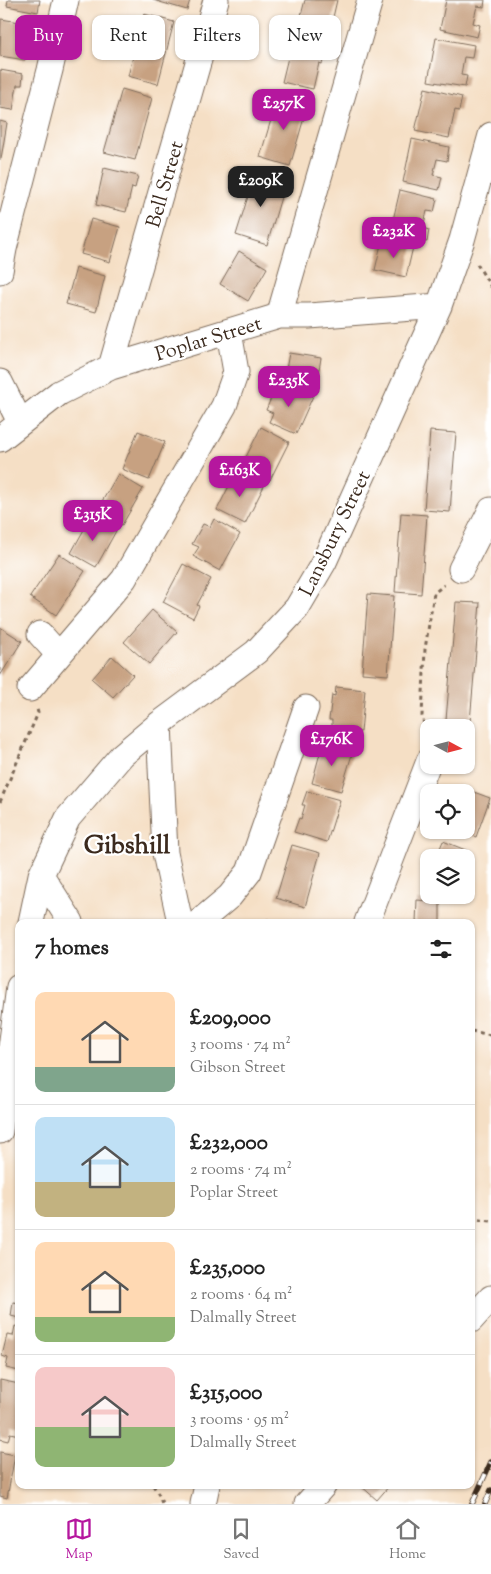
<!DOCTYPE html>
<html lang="en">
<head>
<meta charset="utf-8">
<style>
	body { margin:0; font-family:"Sorts Mill Goudy",serif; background:#f2f2f2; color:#222; height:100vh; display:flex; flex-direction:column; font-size:19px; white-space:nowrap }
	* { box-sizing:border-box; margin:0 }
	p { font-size:16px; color:#767676 }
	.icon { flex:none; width:28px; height:28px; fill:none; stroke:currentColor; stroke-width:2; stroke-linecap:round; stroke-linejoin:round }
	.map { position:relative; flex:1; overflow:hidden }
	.details { position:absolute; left:15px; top:919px; width:460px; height:570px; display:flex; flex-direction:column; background:#fff; border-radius:10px; box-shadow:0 1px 4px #0004 }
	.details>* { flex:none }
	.hud { position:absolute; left:15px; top:15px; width:461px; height:45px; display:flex; gap:10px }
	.needle { width:32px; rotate:97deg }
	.buttons { position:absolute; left:420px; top:719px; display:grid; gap:10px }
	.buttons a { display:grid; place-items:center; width:55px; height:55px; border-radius:10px; background:#fff; box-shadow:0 1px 4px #0004; font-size:25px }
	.price { position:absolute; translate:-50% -42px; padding:0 11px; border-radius:10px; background:#b5179e; color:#fff; font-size:16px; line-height:32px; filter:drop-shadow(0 1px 2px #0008) }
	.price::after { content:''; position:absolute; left:50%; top:30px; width:15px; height:11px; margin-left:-8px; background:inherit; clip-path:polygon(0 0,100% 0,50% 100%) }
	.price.active { background:#222; color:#fff }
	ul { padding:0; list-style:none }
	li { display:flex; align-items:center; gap:15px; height:125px; padding:0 20px }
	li+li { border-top:1px solid #e0e0e0 }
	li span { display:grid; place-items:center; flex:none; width:140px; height:100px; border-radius:10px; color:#555 }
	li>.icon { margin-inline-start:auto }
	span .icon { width:60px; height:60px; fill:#fffc; stroke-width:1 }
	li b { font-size:21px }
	h2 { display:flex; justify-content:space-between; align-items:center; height:60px; padding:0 20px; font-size:21px }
	.tag { padding:0 18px; border-radius:10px; background:#fff; box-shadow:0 1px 4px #0004; font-size:18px; line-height:45px }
	.tag.active { background:#b5179e; color:#fff }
	.tab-bar { display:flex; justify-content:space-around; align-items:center; height:70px; border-top:1px solid #e0e0e0; background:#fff; font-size:14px; color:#767676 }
	.tab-bar a { display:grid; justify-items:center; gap:2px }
	.tab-bar .active { color:#b5179e }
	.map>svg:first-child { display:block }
	.building { fill:#c7a181 }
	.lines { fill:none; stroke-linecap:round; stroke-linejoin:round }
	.minor-casing { stroke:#7c6958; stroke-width:27 }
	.path { stroke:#7c6958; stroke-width:3; stroke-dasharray:4 4; stroke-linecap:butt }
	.minor { stroke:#fff; stroke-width:25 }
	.rail-casing { stroke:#3b2a1e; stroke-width:5.5 }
	.rail { stroke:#fff; stroke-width:4; stroke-dasharray:11; stroke-linecap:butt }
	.labels { text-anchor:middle; stroke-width:4.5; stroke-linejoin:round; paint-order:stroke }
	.street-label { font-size:20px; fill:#3b2a1e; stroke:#fff }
	.district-label { font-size:25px; font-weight:bold; fill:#3b2a1e; stroke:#fff }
</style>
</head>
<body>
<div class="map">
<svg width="491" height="1504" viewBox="0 0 491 1504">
	<rect width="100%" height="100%" fill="#fff"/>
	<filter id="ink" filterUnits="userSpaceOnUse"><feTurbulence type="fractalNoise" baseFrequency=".02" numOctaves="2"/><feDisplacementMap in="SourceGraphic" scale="10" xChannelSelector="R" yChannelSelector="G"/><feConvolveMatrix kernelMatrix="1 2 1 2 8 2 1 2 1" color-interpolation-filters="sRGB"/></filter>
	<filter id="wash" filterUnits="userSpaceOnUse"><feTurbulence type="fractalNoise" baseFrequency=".0096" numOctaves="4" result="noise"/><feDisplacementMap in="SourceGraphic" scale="20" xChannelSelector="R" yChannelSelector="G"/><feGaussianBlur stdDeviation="1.12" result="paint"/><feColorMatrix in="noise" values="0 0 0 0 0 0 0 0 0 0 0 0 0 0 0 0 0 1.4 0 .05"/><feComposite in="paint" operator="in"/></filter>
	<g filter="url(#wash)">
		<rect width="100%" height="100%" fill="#f5dfc5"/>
		<g id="blocks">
			<path class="building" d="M 8,0 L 40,0 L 38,12 L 7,6 Z
				M 153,0 L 190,0 L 187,10 Z
				M 305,0 L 337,0 L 328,39 L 297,31 Z
				M 446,0 L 485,0 L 484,7 L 477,6 L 473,23 L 480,25 L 477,37 L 440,29 Z
				M 144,14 L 174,22 L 158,84 L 128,76 Z
				M 1,19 L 31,24 L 25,60 L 0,56 Z
				M 436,38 L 474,45 L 472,58 L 464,57 L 461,75 L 467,76 L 465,87 L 428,81 Z
				M 291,45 L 325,53 L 322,64 L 319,63 L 313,89 L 282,82 Z
				M 0,70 L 23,74 L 22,85 L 17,85 L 13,110 L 0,108 Z
				M 425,88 L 462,97 L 459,111 L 455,110 L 449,138 L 415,131 Z
				M 122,89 L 152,98 L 135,160 L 104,152 Z
				M 278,96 L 308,104 L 290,166 L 260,157 Z
				M 0,121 L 7,123 L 1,159 L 0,159 Z
				M 412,139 L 449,147 L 447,161 L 437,159 L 433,175 L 442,177 L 439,190 L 403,182 Z
				M 104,168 L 138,176 L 135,188 L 132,187 L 126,212 L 96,205 Z
				M 256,171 L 286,180 L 267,245 L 236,235 Z
				M 400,190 L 437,199 L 434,212 L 427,211 L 423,228 L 429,230 L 427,242 L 390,233 Z
				M 91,219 L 120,227 L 110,262 L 81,254 Z
				M 382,240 L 413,247 L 406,277 L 375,270 Z
				M 239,251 L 267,268 L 248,301 L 220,284 Z
				M 76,268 L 105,276 L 96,312 L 66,304 Z
				M 289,353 L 321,358 L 317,381 L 285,375 Z
				M 286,383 L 313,396 L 296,434 L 269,422 L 273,413 L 266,410 L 275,389 L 282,392 Z
				M 261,427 L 289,442 L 270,480 L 242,465 Z
				M 138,431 L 165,442 L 149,480 L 122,469 Z
				M 430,431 L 456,433 L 450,512 L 424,510 Z
				M 236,472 L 264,486 L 245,524 L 217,510 Z
				M 118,474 L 143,489 L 122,525 L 97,510 Z
				M 401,513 L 427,515 L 421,594 L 395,592 Z
				M 91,517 L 116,531 L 96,567 L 71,553 Z
				M 214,519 L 240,534 L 220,571 L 193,556 L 199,547 L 192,544 L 203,524 L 210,527 Z
				M 59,554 L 85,571 L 56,615 L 30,597 Z
				M 183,564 L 211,579 L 197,605 L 199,606 L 193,618 L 163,602 Z
				M 368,594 L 394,596 L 388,675 L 362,673 Z
				M 456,602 L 480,603 L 470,722 L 446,720 Z
				M 152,610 L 177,632 L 149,664 L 124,642 Z
				M 0,627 L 22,641 L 0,676 Z
				M 112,656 L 133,675 L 113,697 L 92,679 Z
				M 336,687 L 365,690 L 361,732 L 332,729 L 332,720 L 329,720 L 332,695 L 335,696 Z
				M 323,742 L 353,751 L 341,791 L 312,783 Z
				M 463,788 L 490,798 L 476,837 L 459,830 L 466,830 L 466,792 L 462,792 Z
				M 307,791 L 340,800 L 327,842 L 294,832 L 299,818 L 301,819 L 305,805 L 302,805 Z
				M 443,841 L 468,851 L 465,858 L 436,858 Z
				M 292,845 L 320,853 L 305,907 L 276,898 Z
				M 429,874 L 429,886 L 424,884 Z
				M 417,900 L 440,902 L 440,922 L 416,922 Z
				M 267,919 L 278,922 L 266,922 Z
				M 13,1302 L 19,1303 L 19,1318 L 11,1316 Z
				M 15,1326 L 19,1327 L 19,1371 L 6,1368 L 8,1358 L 2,1356 L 7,1335 L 13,1336 Z
				M 0,1380 L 19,1384 L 19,1435 L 10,1433 L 8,1441 L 0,1439 Z
				M 0,1452 L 15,1455 L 7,1498 L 0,1496 Z
				M 360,1485 L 390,1485 L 377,1500 Z"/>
		</g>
	</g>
	<g filter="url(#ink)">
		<use href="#blocks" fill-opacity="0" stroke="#7c6958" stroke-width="1"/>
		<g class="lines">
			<defs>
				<path id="minor" d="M 0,271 L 4,249 L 50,70 L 66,0
					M 279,316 L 370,0
					M 111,367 L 216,0
					M 0,382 L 20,422
					M 0,439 L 59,393 L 111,367 L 279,316 L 309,316 L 439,306
					M 461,569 L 491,510
					M 40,634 L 59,655
					M 30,689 L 124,579 L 224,406 L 236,372 L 229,332
					M 159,724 L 165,853 L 180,922
					M 41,875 L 71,922
					M 31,922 L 41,875 L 68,818 L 122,755 L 159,724 L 256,652 L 297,608 L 324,562 L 439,306 L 462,240 L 491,135
					M 199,922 L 230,896 L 249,872 L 306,708
					M 367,922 L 429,761
					M 0,1131 L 19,987
					M 471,1320 L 491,1298
					M 203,1504 L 207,1485
					M 307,1504 L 324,1485"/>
			</defs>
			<use href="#minor" class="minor-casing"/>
			<path class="path" d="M 477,264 L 491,287
				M 428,740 L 422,716 L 425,649 L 434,593 L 444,585
				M 0,802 L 38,713 L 37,709
				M 471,1031 L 491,1035
				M 471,1219 L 491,1221
				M 153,1485 L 160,1497 L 162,1504"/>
			<use href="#minor" class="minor"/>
			<defs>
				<path id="rail" d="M 472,1504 L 491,1462
					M 485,1504 L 491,1490"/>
			</defs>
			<use href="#rail" class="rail-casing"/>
			<use href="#rail" class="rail"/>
		</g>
	</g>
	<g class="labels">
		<g class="street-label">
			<text transform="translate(164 184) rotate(-74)" y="7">Bell Street</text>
			<text transform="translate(208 338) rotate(-17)" y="7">Poplar Street</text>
			<text transform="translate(334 533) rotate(-64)" y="7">Lansbury Street</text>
		</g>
		<g class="district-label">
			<text x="127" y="853">Gibshill</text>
		</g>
	</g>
</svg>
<div class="buttons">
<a><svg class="needle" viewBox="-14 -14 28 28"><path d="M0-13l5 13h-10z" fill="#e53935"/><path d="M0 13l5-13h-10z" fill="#767676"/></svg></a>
<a><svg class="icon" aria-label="locate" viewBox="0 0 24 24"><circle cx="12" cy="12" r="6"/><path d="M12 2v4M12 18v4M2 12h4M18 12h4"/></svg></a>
<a><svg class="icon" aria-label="layers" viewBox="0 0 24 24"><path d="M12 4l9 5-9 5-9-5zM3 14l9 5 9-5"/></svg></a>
</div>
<b class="price" style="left:284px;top:131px">£257K</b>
<b class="price active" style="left:261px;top:208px">£209K</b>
<b class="price" style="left:394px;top:259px">£232K</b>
<b class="price" style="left:289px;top:408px">£235K</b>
<b class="price" style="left:240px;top:498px">£163K</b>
<b class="price" style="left:93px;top:542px">£315K</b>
<b class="price" style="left:332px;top:767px">£176K</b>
<div class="hud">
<a class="tag active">Buy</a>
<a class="tag">Rent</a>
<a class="tag">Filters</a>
<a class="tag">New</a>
</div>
<section class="details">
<h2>7 homes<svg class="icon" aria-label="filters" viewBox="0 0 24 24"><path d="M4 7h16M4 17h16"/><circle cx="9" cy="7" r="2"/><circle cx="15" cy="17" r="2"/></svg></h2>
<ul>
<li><span style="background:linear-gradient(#ffd9b3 75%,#7fa58c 0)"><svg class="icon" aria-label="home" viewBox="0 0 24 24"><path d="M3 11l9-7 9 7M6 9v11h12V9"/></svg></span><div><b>£209,000</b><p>3 rooms · 74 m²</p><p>Gibson Street</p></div></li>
<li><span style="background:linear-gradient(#bfe0f5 65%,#c2b280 0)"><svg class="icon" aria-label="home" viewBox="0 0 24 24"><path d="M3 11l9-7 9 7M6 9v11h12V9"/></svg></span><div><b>£232,000</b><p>2 rooms · 74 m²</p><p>Poplar Street</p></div></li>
<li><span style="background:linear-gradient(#ffd9b3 75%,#8fb573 0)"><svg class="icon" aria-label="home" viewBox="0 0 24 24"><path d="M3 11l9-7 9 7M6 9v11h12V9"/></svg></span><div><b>£235,000</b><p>2 rooms · 64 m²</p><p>Dalmally Street</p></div></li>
<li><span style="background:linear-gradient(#f6c9c9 60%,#8fb573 0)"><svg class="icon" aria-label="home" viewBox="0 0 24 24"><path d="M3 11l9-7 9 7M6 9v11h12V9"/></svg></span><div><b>£315,000</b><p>3 rooms · 95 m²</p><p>Dalmally Street</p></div></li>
</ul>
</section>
</div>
<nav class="tab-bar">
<a class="active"><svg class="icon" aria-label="map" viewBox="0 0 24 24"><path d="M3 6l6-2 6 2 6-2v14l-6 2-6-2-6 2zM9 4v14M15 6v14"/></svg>Map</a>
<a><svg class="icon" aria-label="saved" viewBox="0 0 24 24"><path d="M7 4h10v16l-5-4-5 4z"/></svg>Saved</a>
<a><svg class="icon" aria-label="home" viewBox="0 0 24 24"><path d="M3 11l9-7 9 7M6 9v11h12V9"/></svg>Home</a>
</nav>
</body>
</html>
